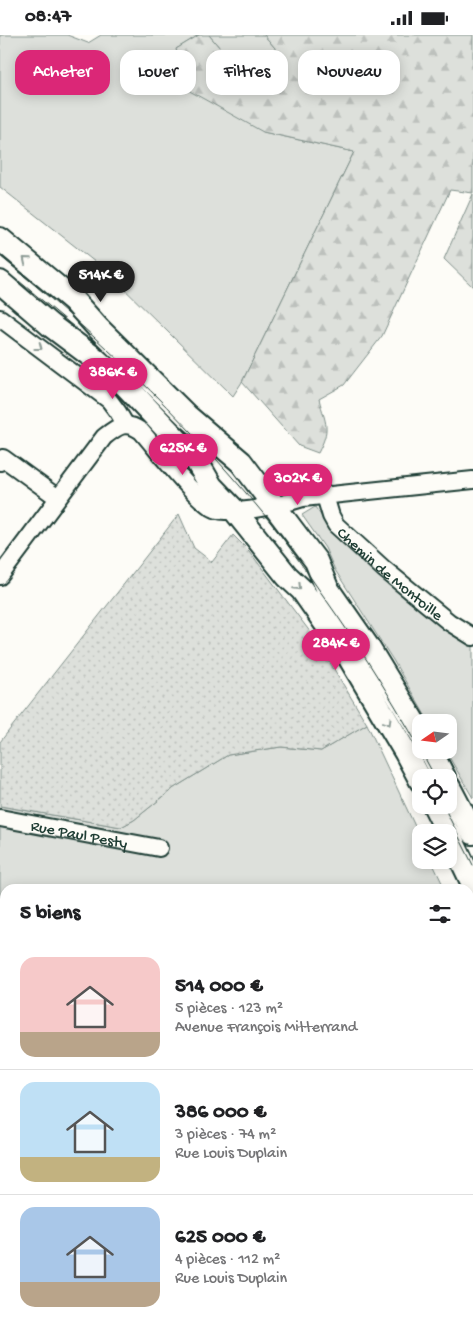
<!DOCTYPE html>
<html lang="fr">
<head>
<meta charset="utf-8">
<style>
	body { margin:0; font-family:"Gochi Hand",sans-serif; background:#f6f6f6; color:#202124; height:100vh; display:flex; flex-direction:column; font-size:19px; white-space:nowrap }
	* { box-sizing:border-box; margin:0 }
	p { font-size:16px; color:#757577 }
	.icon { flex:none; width:28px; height:28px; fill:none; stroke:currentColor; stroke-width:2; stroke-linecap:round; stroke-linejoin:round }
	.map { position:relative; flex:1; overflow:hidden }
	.drawer { position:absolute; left:0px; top:849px; width:474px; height:446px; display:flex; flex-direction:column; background:#fff; border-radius:15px 15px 0 0; box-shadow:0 2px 12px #0003 }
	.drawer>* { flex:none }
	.guide { position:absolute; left:15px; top:15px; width:444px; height:45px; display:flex; gap:10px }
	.needle { width:32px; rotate:256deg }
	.buttons { position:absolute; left:412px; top:679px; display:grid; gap:10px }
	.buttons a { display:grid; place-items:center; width:45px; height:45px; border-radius:10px; background:#fff; box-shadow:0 2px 12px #0003; font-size:25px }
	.price { position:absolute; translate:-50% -42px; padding:0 11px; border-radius:18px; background:#db2777; color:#fff; font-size:16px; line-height:32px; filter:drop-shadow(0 1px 2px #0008) }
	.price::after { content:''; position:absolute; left:50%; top:30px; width:15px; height:11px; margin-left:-8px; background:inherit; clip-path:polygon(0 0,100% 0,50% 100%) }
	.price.current { background:#222; color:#fff }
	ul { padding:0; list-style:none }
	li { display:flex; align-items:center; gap:15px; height:125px; padding:0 20px }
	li+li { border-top:1px solid #e0e0e0 }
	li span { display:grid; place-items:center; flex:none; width:140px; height:100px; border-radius:15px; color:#555 }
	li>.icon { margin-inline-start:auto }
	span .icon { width:60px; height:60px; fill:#fffc; stroke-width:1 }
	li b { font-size:21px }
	h2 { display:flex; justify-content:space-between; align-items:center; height:60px; padding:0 20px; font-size:21px }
	.chip { padding:0 18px; border-radius:15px; background:#fff; box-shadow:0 2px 12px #0003; font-size:18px; line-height:45px }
	.chip.current { background:#db2777; color:#fff }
	.status { display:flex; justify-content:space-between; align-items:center; height:35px; padding:0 25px; background:#fff; direction:ltr }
	.status svg { height:14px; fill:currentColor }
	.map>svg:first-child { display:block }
	.grass { fill:#dde0db; stroke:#7e8e88 }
	.forest { fill:url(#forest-firs); stroke:#7e8e88 }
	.park { fill:url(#park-crowns); stroke:#7e8e88 }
	.garden { fill:url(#garden-dots); stroke:#7e8e88 }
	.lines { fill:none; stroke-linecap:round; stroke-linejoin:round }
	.minor-casing { stroke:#1f3d34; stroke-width:20 }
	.secondary-casing { stroke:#1f3d34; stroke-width:26 }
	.minor { stroke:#fdfcf7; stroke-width:16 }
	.secondary { stroke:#fdfcf7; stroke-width:22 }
	.tram { stroke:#1f3d34; stroke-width:1 }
	.oneway { stroke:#8e9c96 }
	.labels { text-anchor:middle; stroke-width:4.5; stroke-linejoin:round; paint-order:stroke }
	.street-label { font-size:16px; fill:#1f3d34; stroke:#fdfcf7 }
</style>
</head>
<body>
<div class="status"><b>08:47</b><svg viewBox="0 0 49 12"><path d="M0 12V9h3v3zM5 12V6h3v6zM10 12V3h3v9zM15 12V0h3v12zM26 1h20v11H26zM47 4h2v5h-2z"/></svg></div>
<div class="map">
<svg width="473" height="1294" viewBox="0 0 473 1294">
	<defs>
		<pattern id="forest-firs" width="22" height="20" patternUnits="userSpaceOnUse" patternTransform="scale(1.25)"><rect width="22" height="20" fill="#dde0db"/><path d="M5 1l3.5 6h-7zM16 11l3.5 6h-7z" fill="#bdc1bd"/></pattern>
		<pattern id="park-crowns" width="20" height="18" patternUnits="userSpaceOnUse" patternTransform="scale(1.25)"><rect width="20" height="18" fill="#dde0db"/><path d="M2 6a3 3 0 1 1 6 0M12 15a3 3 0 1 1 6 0" fill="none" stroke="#bdc1bd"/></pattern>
		<pattern id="garden-dots" width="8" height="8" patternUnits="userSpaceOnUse" patternTransform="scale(1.25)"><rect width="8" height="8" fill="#dde0db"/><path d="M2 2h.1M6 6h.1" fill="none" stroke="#bdc1bd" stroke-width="1.8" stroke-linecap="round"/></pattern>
	</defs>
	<rect width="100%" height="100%" fill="#fdfcf7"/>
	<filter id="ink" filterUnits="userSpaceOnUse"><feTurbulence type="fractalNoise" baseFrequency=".02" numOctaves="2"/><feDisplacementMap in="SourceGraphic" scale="10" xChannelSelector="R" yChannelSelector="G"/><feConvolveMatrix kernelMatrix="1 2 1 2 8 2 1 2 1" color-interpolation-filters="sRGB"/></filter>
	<g filter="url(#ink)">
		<path class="grass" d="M 0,0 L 67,0 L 88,8 L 101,0 L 199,0 L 176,14 L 263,97 L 354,117 L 242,347 L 233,361 L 105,235 L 0,152 Z
			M 209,0 L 264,0 L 275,13 L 284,49 L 256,56 Z
			M 315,472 L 335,500 L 473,609 L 473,763 L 445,715 L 449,715 L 449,688 L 429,687 L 393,625 L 335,535 L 325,513 L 302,480 Z
			M 367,689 L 421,804 L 421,825 L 431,825 L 445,854 L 5,854 L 5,1290 L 366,1290 L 369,1294 L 0,1294 L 0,771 L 121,792 L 134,785 L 174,753 L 228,720 L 281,712 L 321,716 Z
			M 469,904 L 473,913 L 473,946 L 469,948 Z
			M 473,1170 L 473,1230 L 469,1226 L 469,1173 Z"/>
		<path class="forest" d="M 199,0 L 209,0 L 256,56 L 284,49 L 275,13 L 264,0 L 473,0 L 473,158 L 450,155 L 382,301 L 344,350 L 319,364 C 326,390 331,393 318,418 L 299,411 L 242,347 L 354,117 L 263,97 L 186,54 L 176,14 Z
			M 473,159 L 473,252 L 444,224 Z"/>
		<path class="park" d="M 5,1057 L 5,1198 L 0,1203 L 0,1062 Z"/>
		<path class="garden" d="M 179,479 L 194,513 L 212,527 L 233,500 L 249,516 L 317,606 L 367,689 L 321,716 L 281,712 L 228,720 L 174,753 L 134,785 L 121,792 L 0,771 L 0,707 Z
			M 473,946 L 473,1170 L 469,1173 L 469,948 Z
			M 469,1226 L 473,1230 L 473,1294 L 369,1294 L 366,1290 L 469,1290 Z"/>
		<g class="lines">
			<defs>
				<g id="minor">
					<path d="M 0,283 L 109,365 L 118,377 L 125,389"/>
					<path d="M 0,427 L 3,423 L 58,463"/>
					<path id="s1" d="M 325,461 L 331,481 L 336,490 L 384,534 L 449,587 L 473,602"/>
					<path d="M 0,541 L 104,402 C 118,391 125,385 141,396 C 156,413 198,468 215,474 C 232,481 285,469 303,463 L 473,445"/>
					<path id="s2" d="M 0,783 L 159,813"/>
				</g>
				<path id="secondary" d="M 0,204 L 73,265 L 98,293 L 187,381 L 241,427 L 316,526 L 327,553 L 368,612 L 421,699
					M 0,247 L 50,290 L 94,323 L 126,351 L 196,425 L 211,451 L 235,476 L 287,541 L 302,555 L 349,622 L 406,718 L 421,746
					M 430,715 L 444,742
					M 449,752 L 473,798
					M 434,770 L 448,798
					M 449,799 L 473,849"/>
			</defs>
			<use href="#minor" class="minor-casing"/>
			<use href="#secondary" class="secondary-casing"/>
			<use href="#minor" class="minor"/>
			<use href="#secondary" class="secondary"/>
			<path class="tram" d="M 0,221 C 93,297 180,379 257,471 C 281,499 302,530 322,559 C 364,618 402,679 435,742
				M 19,246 L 80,297
				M 443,770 L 473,830"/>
		</g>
		<defs><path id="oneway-chevron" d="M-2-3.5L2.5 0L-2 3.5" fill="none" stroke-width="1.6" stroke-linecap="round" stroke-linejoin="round" transform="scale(1.25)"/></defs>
		<g class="oneway">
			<use href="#oneway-chevron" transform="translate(26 225) rotate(-140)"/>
			<use href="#oneway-chevron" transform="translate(39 312) rotate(37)"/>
			<use href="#oneway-chevron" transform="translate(298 552) rotate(45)"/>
			<use href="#oneway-chevron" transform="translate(388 687) rotate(59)"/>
		</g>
	</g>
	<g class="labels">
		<g class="street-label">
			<text dy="6" stroke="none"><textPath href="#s1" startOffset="104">Chemin de Montoille</textPath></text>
			<text dy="6" stroke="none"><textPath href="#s2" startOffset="81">Rue Paul Pesty</textPath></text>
		</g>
	</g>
</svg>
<div class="buttons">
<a><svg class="needle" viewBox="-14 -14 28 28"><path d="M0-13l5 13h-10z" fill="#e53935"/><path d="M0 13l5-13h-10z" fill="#757577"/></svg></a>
<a><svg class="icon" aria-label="locate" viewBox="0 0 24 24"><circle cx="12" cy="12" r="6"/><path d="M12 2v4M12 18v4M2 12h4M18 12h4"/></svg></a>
<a><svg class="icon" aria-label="layers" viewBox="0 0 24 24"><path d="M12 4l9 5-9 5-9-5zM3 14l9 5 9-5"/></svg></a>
</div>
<b class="price current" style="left:101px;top:268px">514K €</b>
<b class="price" style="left:113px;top:365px">386K €</b>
<b class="price" style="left:183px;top:441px">625K €</b>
<b class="price" style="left:298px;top:471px">302K €</b>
<b class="price" style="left:336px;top:636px">284K €</b>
<div class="guide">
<a class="chip current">Acheter</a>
<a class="chip">Louer</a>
<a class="chip">Filtres</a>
<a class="chip">Nouveau</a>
</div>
<section class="drawer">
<h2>5 biens<svg class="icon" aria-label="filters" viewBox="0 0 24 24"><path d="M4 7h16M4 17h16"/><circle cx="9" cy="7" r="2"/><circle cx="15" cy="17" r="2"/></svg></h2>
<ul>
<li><span style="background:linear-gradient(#f6c9c9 75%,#b9a48a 0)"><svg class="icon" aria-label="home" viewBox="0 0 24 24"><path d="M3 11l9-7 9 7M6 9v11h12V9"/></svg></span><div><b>514 000 €</b><p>5 pièces · 123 m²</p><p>Avenue François Mitterrand</p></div></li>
<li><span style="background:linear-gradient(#bfe0f5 75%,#c2b280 0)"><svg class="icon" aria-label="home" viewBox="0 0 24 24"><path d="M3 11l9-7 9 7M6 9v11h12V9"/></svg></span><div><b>386 000 €</b><p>3 pièces · 74 m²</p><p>Rue Louis Duplain</p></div></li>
<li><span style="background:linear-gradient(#a9c7e8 75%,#b9a48a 0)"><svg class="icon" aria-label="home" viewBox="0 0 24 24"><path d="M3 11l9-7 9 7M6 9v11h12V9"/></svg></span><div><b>625 000 €</b><p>4 pièces · 112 m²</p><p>Rue Louis Duplain</p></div></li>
</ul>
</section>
</div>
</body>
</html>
